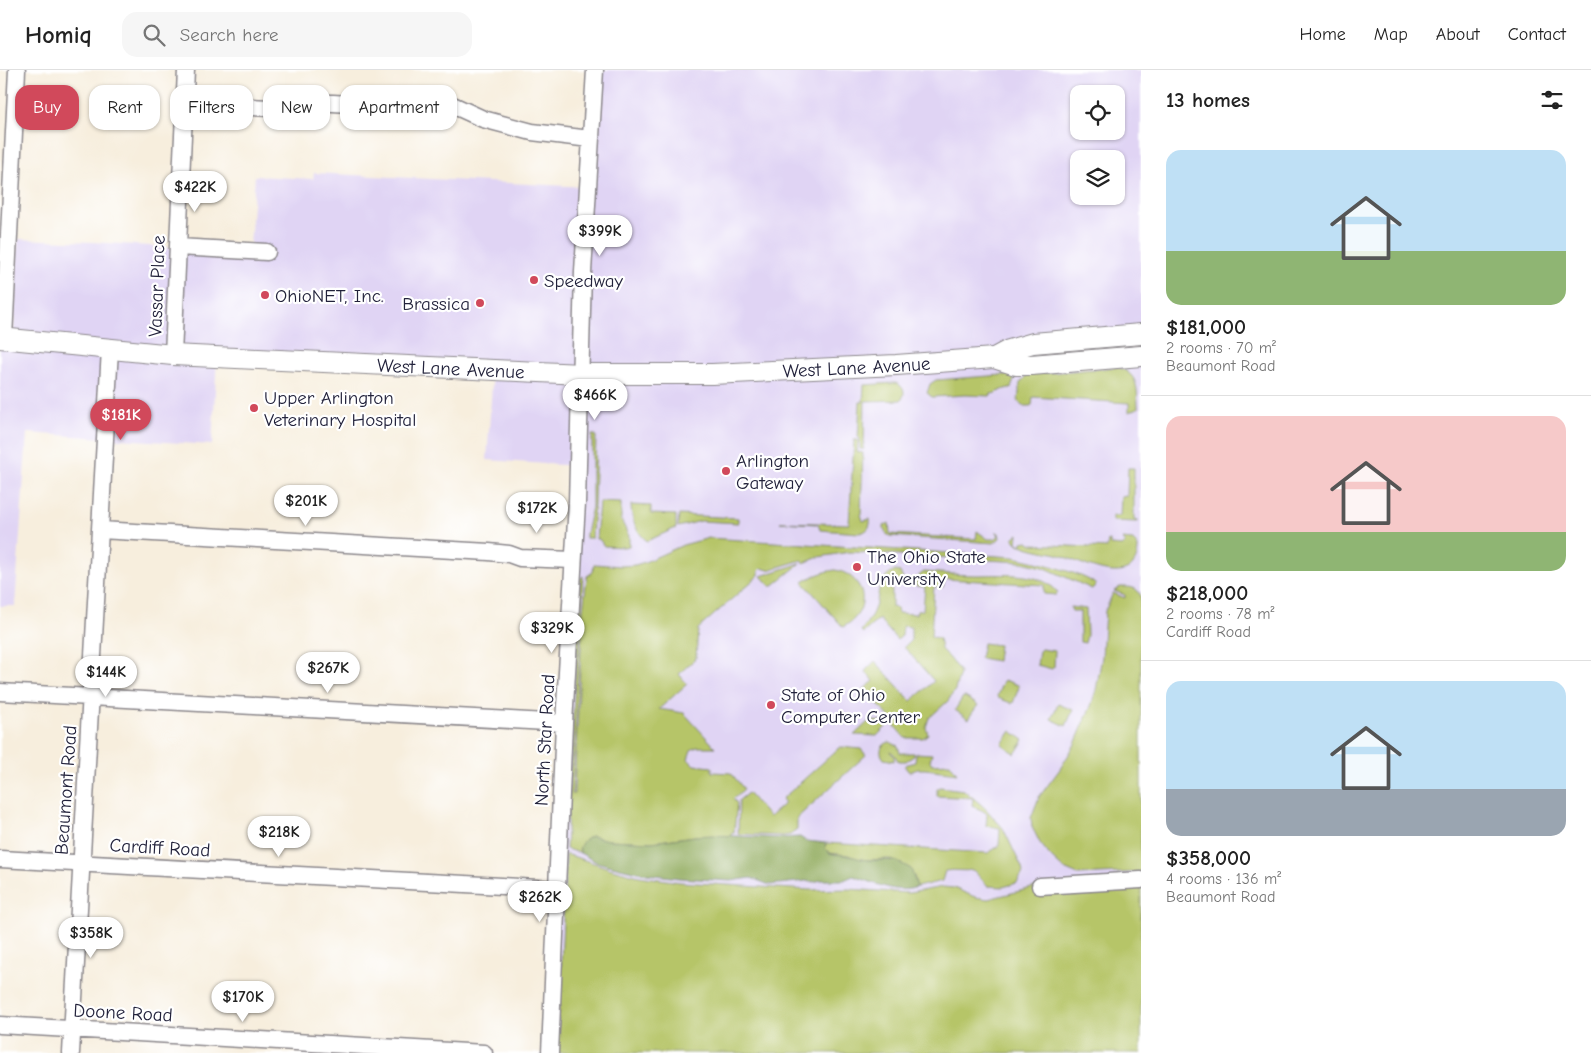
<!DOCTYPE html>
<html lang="en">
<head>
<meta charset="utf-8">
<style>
	body { margin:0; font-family:"Comic Neue",sans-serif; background:#f6f6f6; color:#222; height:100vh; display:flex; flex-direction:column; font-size:19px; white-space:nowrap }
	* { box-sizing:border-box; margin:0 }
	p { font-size:16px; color:#767676 }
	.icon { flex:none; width:28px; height:28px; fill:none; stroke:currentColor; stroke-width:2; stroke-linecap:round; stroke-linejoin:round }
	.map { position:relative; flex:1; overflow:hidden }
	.drawer { display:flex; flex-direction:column; background:#fff; width:450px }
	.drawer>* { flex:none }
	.top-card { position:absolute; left:15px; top:15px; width:475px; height:45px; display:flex; gap:10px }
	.buttons { position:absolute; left:1070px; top:15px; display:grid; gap:10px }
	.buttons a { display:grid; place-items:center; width:55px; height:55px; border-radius:10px; background:#fff; box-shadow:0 1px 4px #0004; font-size:25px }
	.price { position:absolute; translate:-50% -42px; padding:0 11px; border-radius:18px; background:#fff; color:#222; font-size:16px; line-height:32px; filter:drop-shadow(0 1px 2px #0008) }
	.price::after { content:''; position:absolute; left:50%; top:30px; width:15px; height:11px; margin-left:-8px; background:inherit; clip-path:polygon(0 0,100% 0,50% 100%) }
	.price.active { background:#d1495b; color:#fff }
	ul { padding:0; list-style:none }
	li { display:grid; align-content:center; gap:10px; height:265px; padding:0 25px }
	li+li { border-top:1px solid #e0e0e0 }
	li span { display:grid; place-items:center; height:155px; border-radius:15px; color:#555 }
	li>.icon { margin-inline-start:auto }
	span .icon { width:90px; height:90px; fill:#fffc; stroke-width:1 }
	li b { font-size:21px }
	h2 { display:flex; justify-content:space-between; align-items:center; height:60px; padding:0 25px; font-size:21px }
	.pill { padding:0 18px; border-radius:15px; background:#fff; box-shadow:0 1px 4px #0004; font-size:18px; line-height:45px }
	.pill.active { background:#d1495b; color:#fff }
	header { display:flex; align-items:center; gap:30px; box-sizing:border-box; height:70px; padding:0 25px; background:#fff; border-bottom:1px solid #e0e0e0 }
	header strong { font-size:24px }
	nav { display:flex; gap:28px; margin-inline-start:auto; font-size:18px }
	.search { width:350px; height:45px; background:#f6f6f6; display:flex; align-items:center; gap:12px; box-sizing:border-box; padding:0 18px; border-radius:15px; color:#767676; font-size:19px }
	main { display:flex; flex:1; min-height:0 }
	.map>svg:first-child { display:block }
	.built { fill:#e0d4f4; fill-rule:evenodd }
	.green { fill:#b6c567; stroke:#6c7451 }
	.forest { fill:#90aa5c; stroke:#59664c }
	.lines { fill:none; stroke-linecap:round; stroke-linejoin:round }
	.minor-casing { stroke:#8c888c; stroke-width:19 }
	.major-casing { stroke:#8c888c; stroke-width:22 }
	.minor { stroke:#fff; stroke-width:16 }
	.major { stroke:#fff; stroke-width:20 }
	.poi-dot { fill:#d1495b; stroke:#fff; stroke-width:2 }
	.labels { text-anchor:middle; stroke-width:4.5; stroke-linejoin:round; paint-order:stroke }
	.poi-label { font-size:19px; fill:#22223b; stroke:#fff; text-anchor:start }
	.street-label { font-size:19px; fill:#22223b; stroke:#fff }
</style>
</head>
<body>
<header>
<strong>Homiq</strong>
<div class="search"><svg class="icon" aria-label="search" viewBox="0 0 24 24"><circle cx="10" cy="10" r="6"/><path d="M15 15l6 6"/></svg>Search here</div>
<nav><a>Home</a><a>Map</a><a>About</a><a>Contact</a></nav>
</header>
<main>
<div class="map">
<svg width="1141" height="983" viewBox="0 0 1141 983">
	<rect width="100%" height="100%" fill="#fff"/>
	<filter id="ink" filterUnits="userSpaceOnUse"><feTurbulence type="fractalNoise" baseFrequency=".02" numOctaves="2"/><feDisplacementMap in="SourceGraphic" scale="10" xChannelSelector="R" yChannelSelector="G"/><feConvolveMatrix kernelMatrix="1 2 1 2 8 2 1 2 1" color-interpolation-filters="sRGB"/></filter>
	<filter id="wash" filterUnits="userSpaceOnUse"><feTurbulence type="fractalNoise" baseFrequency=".0096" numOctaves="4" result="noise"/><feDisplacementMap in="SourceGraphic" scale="20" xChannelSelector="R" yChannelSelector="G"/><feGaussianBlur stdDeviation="1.12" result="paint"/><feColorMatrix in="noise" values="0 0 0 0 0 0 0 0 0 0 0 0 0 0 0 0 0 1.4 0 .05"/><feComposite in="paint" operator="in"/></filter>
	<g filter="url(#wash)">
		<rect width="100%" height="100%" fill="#f7eedd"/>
		<path class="built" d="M 595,0 L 1141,0 L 1141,983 L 550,983 L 577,396 L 487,390 L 493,299 L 217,286 L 212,375 L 27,363 L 15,536 L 0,536 L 0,277 L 13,278 L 18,169 L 92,172 L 178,178 L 250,176 L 255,106 L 313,109 L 314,103 L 588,117 ZM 1079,24 L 1116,24 L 1116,61 L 1079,61 ZM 1079,89 L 1116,89 L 1116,126 L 1079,126 ZM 1134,265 L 1136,294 L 1034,302 L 1034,273 Z"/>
		<path class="green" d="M 1117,297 C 1139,304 1137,318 1138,338 L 1129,342 L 1129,333 L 1033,327 L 1032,335 L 1030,336 L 1022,336 L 1018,331 L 1020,313 L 1027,305 Z
			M 1016,304 L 1016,305 L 1011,318 C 1003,318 999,323 991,324 L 990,326 L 965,325 L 932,327 L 927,323 L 930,314 L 936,310 Z
			M 895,313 C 903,315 907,323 901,330 L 865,331 L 864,379 L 860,379 L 860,369 L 858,367 L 860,332 L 863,332 L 864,315 Z
			M 592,365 L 596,365 L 594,435 L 592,468 L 586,468 L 586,463 L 592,437 Z
			M 854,370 L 858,370 L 857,382 L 863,383 L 861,444 L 863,451 L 870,449 C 871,456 868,462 859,463 L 820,460 L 818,454 L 780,452 L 849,454 Z
			M 1128,398 L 1134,398 L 1134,450 L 1138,451 L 1136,452 L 1112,451 L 1112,446 L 1120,446 L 1121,427 L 1127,426 Z
			M 599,432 L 621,433 L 621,450 L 629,466 L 629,476 L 624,477 L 604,476 L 599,469 L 596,469 Z
			M 631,435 L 651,436 L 651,444 L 676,445 L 676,458 L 647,471 C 636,462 631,449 631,435 Z
			M 679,445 L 738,448 L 738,453 L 701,451 L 678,457 Z
			M 889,453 L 890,464 L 976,469 L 977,461 L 988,469 L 995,469 L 999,465 L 995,461 L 999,463 L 1000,468 L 994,473 L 890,466 C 885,464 884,461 884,456 Z
			M 1018,464 L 1017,473 L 1020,475 L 1022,474 L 1022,472 L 1028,471 L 1032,474 L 1107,478 L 1108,470 L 1110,470 L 1110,475 L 1122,476 L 1126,473 L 1122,469 L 1133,470 L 1138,477 C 1137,524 1081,492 1057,484 C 1045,481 1022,479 1014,470 L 1014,467 Z
			M 709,468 L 1014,487 C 1033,491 1085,503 1096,515 L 1092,519 L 1043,497 L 1022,492 L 850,482 L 819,487 L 804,493 L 802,490 L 768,500 L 762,498 L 759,501 L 759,505 L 698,559 L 696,588 L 679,604 L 687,614 L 659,639 L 684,643 L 715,677 L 697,677 L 691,680 L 688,689 L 694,695 L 712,697 L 712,702 L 731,703 L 744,719 L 733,729 L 737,733 L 734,763 L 732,763 L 731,766 L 695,766 L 652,772 L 608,770 L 591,766 L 579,779 L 580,783 L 566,779 L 580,508 L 583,506 L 572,724 L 574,724 L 574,719 L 583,540 L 587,506 L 593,502 L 594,494 L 621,496 L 635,495 L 645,492 L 683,475 Z
			M 801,493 L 771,517 L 761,506 Z
			M 835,500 C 860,504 872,531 853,550 C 850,553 846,555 843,557 L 803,512 C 814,505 823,502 835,500 Z
			M 895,501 L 900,502 L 903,509 L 902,514 L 892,515 L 892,537 L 897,538 L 898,543 L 916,544 L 917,541 L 923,540 L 925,517 L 916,516 C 914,509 919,505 924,502 C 941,503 959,505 976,505 C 1000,505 1042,500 1058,523 L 1056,525 L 1044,524 L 1044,515 L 945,509 L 943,517 L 934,517 L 931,567 L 939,568 L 941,579 L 958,599 L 960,603 L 959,607 L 955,620 L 948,631 L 929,648 L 926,657 L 928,664 L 923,668 L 905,668 L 891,652 L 877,666 L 854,665 L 869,651 L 894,652 L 864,619 L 874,611 L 865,601 L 875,591 L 911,631 L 934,611 L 904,577 L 911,570 L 911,557 L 903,556 L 902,566 L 897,570 L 879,549 L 863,563 L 861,561 C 866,554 872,546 875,537 C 881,520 875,512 895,501 Z
			M 1120,517 C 1129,517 1138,516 1141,527 L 1141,802 L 1078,805 L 1064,799 L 1051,787 L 1040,773 L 1032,757 L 1031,748 L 1039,727 L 1060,699 L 1075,674 L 1091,636 L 1096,620 L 1102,587 L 1105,541 L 1113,523 L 1125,528 L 1125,525 L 1114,521 Z
			M 1071,537 L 1086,539 L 1087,565 L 1085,573 L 1080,572 L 1080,541 L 1072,541 L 1071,539 Z
			M 983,573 L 999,575 L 997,591 L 980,588 Z
			M 1041,579 L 1055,581 L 1054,597 L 1052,599 L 1037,595 L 1039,581 Z
			M 1004,610 L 1018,615 L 1019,617 L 1013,633 L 1011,633 L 998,628 L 997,626 L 1003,611 Z
			M 963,627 L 965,627 L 978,635 L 968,649 L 955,640 Z
			M 1058,634 L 1073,640 L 1066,656 L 1051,649 Z
			M 1011,661 L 1024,670 L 1015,684 L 1002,674 Z
			M 890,672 L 898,676 L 900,683 L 914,683 L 914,686 L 906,691 L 898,691 L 894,684 L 890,681 L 890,682 L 894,686 L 894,691 L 884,689 C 878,682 881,674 890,672 Z
			M 840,677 L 861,679 L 866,685 L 797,748 L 797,760 L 790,765 L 783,766 L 738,764 L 739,730 L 748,723 L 769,747 L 785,733 L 782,729 Z
			M 916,683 L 932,684 L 930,691 L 932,694 L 950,693 L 957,703 L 925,699 L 918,699 L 909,702 L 905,697 L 905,695 L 915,692 Z
			M 940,717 L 964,720 L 984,737 L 1003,758 L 1022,798 L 1023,803 L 1017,813 L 1003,817 L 988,816 L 973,800 C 963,802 955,799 945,801 L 942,811 L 917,817 L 914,806 L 889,789 L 869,790 L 858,789 L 848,785 L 829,783 L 825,778 L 826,773 L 988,783 L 999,776 L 1000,758 L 986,756 L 987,744 C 982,739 976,739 972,735 L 973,728 L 937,726 L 937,719 Z
			M 566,784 L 612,799 L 639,806 L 680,812 L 776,818 L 810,820 L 848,819 L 909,823 L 943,817 L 954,818 L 975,827 L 988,829 L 1040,816 L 1141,817 L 1141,983 L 557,983 Z"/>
		<path class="forest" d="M 713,765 L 778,768 L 800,767 L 806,771 L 826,773 L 825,778 L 829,783 C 836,785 843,784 849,786 C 856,787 862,790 869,790 C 890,791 891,787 911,799 L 917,817 C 895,825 874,812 853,806 L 844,810 L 820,810 L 815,812 L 806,811 L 770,815 L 751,808 L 731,811 L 679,808 L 647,804 L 620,798 L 596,792 L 580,783 C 578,774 584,770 591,766 L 608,770 L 652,772 L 695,766 Z"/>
	</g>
	<g filter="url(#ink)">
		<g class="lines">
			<defs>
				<path id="minor" d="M 446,32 L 483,49 L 532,62 L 590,69
					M 185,34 L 272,38 L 315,33 L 333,33 L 431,39
					M 178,177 L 267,182
					M 4,268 L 17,0
					M 173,285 L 186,0
					M 100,460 L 489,482 L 509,484 L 520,488 L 573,490
					M 0,622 L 564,653
					M 0,789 L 556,819
					M 1040,816 L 1141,810
					M 0,955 L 484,983
					M 71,983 L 110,279
					M 550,983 L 564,653 L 577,433 L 583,202 L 595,0"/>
				<g id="major">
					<path id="s1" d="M 0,268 L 173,285 L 581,304 L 712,304 L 896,295 L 994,288 L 1016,295 L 1031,295 L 1141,286"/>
					<path d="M 994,288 L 1009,280 L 1033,273 L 1141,264"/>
				</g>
			</defs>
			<use href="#minor" class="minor-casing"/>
			<use href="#major" class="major-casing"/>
			<use href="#minor" class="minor"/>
			<use href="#major" class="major"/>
		</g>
	</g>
	<g class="poi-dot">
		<circle cx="534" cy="210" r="5"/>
		<circle cx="265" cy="225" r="5"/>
		<circle cx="480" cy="233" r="5"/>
		<circle cx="254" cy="338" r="5"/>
		<circle cx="726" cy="401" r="5"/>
		<circle cx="857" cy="497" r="5"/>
		<circle cx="771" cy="635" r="5"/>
	</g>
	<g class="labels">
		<g class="poi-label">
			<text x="544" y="217">Speedway</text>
			<text x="275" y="232">OhioNET, Inc.</text>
			<text x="470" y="240" text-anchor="end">Brassica</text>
			<text x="264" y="334">Upper Arlington<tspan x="264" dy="22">Veterinary Hospital</tspan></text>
			<text x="736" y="397">Arlington<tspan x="736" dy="22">Gateway</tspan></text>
			<text x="867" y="493">The Ohio State<tspan x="867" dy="22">University</tspan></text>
			<text x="781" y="631">State of Ohio<tspan x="781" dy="22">Computer Center</tspan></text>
		</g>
		<g class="street-label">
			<text transform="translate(156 216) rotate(-88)" y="7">Vassar Place</text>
			<text dy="7" stroke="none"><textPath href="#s1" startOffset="858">West Lane Avenue</textPath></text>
			<text dy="7" stroke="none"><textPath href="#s1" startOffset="452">West Lane Avenue</textPath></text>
			<text transform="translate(544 670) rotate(-87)" y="7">North Star Road</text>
			<text transform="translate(65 720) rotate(-86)" y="7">Beaumont Road</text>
			<text transform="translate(160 777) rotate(3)" y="7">Cardiff Road</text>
			<text transform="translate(123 942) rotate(3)" y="7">Doone Road</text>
		</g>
	</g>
</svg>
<div class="buttons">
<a><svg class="icon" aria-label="locate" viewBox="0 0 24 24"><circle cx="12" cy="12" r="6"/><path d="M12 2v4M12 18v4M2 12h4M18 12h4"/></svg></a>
<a><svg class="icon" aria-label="layers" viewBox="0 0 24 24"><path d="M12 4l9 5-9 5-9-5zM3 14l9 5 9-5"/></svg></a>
</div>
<b class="price" style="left:195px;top:143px">$422K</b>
<b class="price" style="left:600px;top:187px">$399K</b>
<b class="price" style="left:595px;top:351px">$466K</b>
<b class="price active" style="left:121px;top:371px">$181K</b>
<b class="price" style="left:306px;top:457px">$201K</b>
<b class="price" style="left:537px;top:464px">$172K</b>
<b class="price" style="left:552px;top:584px">$329K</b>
<b class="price" style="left:328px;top:624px">$267K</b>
<b class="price" style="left:106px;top:628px">$144K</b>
<b class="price" style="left:279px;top:788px">$218K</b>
<b class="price" style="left:540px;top:853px">$262K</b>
<b class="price" style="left:91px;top:889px">$358K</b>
<b class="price" style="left:243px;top:953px">$170K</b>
<div class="top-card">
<a class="pill active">Buy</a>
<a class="pill">Rent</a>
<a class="pill">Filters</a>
<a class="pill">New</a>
<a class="pill">Apartment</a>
</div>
</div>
<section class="drawer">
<h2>13 homes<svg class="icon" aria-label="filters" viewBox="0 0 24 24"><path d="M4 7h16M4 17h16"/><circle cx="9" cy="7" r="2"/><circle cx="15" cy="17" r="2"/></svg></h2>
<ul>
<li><span style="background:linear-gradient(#bfe0f5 65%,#8fb573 0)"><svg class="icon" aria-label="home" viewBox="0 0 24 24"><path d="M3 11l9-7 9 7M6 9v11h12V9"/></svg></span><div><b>$181,000</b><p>2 rooms · 70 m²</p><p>Beaumont Road</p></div></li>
<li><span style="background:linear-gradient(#f6c9c9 75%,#8fb573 0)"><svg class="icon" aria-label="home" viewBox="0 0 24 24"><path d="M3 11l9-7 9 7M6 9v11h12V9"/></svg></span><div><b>$218,000</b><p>2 rooms · 78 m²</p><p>Cardiff Road</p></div></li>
<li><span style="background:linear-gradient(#bfe0f5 70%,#9aa5b1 0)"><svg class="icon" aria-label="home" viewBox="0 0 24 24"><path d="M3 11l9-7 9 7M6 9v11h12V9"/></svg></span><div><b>$358,000</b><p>4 rooms · 136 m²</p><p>Beaumont Road</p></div></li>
</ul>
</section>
</main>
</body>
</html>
